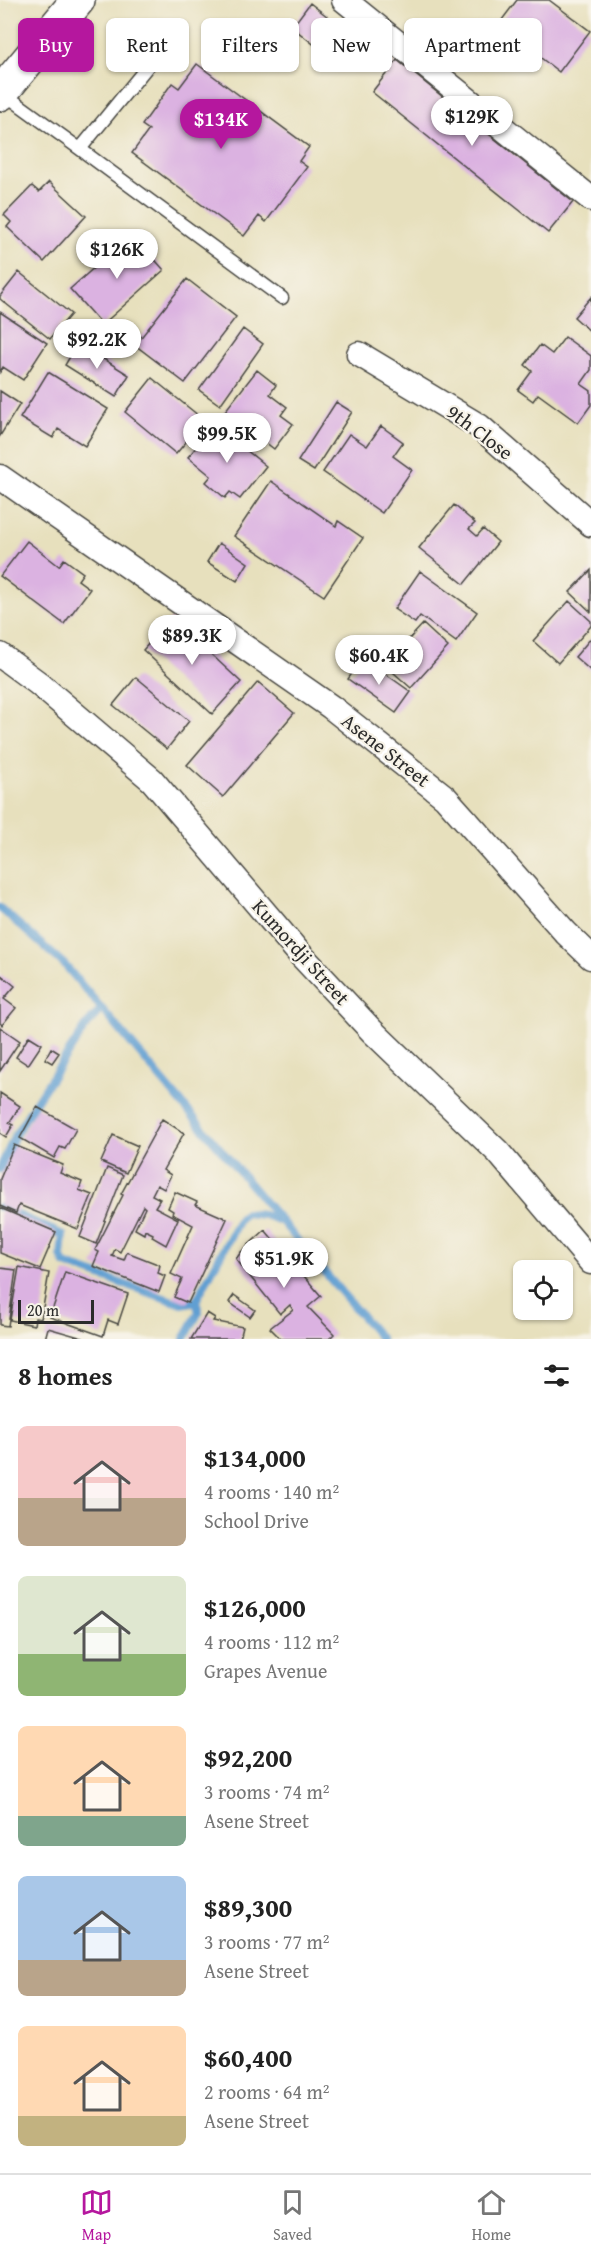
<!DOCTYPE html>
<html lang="en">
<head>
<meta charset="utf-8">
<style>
	body { margin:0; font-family:"Gentium Book Plus",serif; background:#f2f2f2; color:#222; height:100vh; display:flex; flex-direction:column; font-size:22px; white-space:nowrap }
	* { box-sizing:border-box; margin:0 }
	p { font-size:20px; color:#767676 }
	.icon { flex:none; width:33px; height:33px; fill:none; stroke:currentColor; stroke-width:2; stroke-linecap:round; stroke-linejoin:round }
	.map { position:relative; height:1339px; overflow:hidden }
	.drawer { display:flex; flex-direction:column; background:#fff; flex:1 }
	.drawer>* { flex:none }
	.hud { position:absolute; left:18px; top:18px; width:555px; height:54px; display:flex; gap:12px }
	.tools { position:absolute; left:513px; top:1260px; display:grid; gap:12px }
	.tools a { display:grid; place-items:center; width:60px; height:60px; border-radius:9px; background:#fff; box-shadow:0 2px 4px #0004; font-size:30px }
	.scale { position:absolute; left:18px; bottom:15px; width:76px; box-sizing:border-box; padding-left:6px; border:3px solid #2b2b2b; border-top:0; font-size:16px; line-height:21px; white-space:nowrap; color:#2b2b2b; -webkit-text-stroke:4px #f7f3e8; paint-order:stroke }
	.price { position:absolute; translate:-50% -51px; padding:0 14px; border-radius:21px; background:#fff; color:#222; font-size:20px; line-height:39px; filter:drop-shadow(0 2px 3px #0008) }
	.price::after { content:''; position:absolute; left:50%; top:36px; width:18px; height:14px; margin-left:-9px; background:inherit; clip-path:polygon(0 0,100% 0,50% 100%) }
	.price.selected { background:#b5179e; color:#fff }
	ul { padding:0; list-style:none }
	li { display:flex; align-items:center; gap:18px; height:150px; padding:0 18px }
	li span { display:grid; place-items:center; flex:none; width:168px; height:120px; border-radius:9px; color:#555 }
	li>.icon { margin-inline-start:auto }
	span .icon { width:72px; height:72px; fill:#fffc; stroke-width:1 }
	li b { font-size:26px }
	h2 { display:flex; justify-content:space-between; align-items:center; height:72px; padding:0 18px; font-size:26px }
	.pill { padding:0 21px; border-radius:9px; background:#fff; box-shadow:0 2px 4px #0004; font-size:21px; line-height:54px }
	.pill.selected { background:#b5179e; color:#fff }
	.tabs { display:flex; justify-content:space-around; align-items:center; height:84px; border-top:2px solid #e0e0e0; background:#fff; font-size:16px; color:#767676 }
	.tabs a { display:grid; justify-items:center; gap:3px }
	.tabs .selected { color:#b5179e }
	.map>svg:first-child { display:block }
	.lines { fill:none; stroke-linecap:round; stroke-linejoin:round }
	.stream { stroke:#609fd2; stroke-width:8 }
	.building { fill:#dbb2e1 }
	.lane-casing { stroke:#474641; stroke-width:15 }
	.street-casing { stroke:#474641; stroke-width:27 }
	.secondary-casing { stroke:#474641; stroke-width:36 }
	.lane { stroke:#fff; stroke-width:12 }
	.street { stroke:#fff; stroke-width:24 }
	.secondary { stroke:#fff; stroke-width:33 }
	.labels { text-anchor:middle; stroke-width:4.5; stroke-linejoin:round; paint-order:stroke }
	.street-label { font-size:20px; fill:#2b2b2b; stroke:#f7f3e8 }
</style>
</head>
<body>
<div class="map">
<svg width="591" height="1339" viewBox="0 0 591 1339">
	<rect width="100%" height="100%" fill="#f7f3e8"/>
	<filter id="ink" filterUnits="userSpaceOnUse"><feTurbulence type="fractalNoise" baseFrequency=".0167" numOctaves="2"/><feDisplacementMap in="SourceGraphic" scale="12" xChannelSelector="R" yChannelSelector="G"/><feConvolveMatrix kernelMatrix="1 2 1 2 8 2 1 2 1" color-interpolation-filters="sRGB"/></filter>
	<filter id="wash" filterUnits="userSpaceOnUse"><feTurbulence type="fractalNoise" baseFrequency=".008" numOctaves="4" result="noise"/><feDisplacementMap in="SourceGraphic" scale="24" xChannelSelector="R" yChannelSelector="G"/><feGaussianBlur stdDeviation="1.35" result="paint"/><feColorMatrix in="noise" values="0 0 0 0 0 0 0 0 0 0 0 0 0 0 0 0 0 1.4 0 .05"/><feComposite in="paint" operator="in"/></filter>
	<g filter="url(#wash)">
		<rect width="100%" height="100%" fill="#e7e0bd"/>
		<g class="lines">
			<path class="stream" d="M 0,908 L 64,964 L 381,1339
				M 0,1169 L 15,1135 L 35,1103 L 86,1026 L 101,1009
				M 0,1207 L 63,1235 L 61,1256 L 65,1264 L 182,1304 L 196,1301 L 240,1218 L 246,1213 L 264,1215 L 281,1221
				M 184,1339 L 199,1312 L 196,1301"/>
		</g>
		<g id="blocks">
			<path class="building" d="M 517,0 L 549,0 L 590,31 L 559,72 L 532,51 L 524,63 L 489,37 Z
				M 310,3 L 355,38 L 336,62 L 292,27 Z
				M 397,60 L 573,202 L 548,233 L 372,92 Z
				M 197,64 L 309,147 L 299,161 L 307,167 L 266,222 L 259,216 L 244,236 L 132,153 L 149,130 L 142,125 L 172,83 L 179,88 Z
				M 49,182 L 86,216 L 44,262 L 7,227 L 11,222 L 4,215 L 32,186 L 39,192 Z
				M 132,234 L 164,270 L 102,325 L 70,289 Z
				M 19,272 L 71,314 L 50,339 L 0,299 L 0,296 Z
				M 187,279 L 236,317 L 185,383 L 135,345 Z
				M 591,297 L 591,332 L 574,317 Z
				M 0,312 L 47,343 L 23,380 L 3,367 L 0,372 Z
				M 243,329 L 263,344 L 220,405 L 199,390 Z
				M 565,337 L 591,356 L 591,370 L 581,384 L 591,391 L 591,405 L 578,423 L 538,394 L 533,401 L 518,390 L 532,371 L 525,365 L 540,345 L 552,354 Z
				M 78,343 L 129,375 L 116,397 L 65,365 Z
				M 257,370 L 276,385 L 270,394 L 287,407 L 281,415 L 293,424 L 274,449 L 225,411 Z
				M 48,372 L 108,409 L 85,446 L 58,429 L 53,438 L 20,418 Z
				M 152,378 L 204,420 L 176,454 L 125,412 Z
				M 0,391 L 20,404 L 0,436 Z
				M 336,402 L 352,412 L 314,471 L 298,461 Z
				M 215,425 L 266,466 L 240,499 L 230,492 L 225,498 L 206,482 L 211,476 L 188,457 Z
				M 381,426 L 403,442 L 393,456 L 412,470 L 382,513 L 323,472 L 349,434 L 367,446 Z
				M 271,481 L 336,526 L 338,521 L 363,538 L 324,596 L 234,536 Z
				M 454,505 L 475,523 L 469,529 L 477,536 L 483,529 L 498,542 L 464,584 L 419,548 Z
				M 27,541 L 59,566 L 64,559 L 83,573 L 78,580 L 90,589 L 64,624 L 0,576 Z
				M 219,543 L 248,563 L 237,581 L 207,562 Z
				M 591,570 L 591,612 L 570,592 Z
				M 420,571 L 477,612 L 456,642 L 420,616 L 415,623 L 394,609 Z
				M 569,601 L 591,621 L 591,626 L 558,663 L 533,641 Z
				M 172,618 L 241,682 L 212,714 L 143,650 Z
				M 423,624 L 448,647 L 411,688 L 385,665 Z
				M 591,638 L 591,671 L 575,657 Z
				M 363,658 L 411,692 L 396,713 L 348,679 Z
				M 136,677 L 189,721 L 167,749 L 113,705 Z
				M 258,682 L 294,713 L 223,797 L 187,765 Z
				M 0,974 L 15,986 L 4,999 L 16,1008 L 2,1025 L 0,1023 Z
				M 0,1027 L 20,1041 L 0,1071 Z
				M 29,1036 L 42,1044 L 28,1065 L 16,1057 Z
				M 51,1048 L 59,1053 L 52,1063 L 45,1059 Z
				M 0,1093 L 20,1106 L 9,1123 L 13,1125 L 6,1137 L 0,1133 Z
				M 37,1107 L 76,1129 L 65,1149 L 60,1147 L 54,1158 L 20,1138 Z
				M 162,1119 L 184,1133 L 163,1170 L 171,1175 L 164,1189 L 157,1185 L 152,1195 L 160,1199 L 155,1207 L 178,1219 L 166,1245 L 152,1237 L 153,1234 L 145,1230 L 144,1234 L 135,1229 L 145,1208 L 143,1206 L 120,1252 L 115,1249 L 112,1256 L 124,1260 L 127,1252 L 160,1265 L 158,1273 L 165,1276 L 159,1292 L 93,1266 L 99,1252 L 95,1250 L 123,1195 L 121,1194 Z
				M 113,1135 L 138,1146 L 126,1173 L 101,1162 Z
				M 14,1145 L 63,1165 L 60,1173 L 82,1182 L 79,1190 L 92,1195 L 78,1229 L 19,1205 L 16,1213 L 0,1206 L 0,1179 Z
				M 107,1168 L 123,1175 L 96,1244 L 80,1237 Z
				M 175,1192 L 197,1202 L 195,1205 L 227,1219 L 188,1303 L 174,1297 L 182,1279 L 171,1274 L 193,1225 L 172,1214 L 173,1211 L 168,1208 Z
				M 0,1208 L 56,1232 L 40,1269 L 0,1253 Z
				M 265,1230 L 321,1296 L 308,1307 L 334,1334 L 329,1339 L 281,1339 L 270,1328 L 293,1310 L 290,1305 L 280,1314 L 236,1259 L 241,1252 Z
				M 19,1267 L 49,1273 L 41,1319 L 35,1318 L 34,1325 L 10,1320 Z
				M 0,1268 L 16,1270 L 8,1326 L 0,1325 Z
				M 65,1272 L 128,1294 L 118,1324 L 108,1320 L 103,1336 L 50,1317 Z
				M 234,1295 L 255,1310 L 250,1317 L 229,1302 Z
				M 207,1313 L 215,1318 L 213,1321 L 243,1327 L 240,1339 L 191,1339 Z
				M 48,1328 L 83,1338 L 83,1339 L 45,1339 Z"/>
		</g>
	</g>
	<g filter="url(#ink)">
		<use href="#blocks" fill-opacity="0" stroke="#474641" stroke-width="1.5"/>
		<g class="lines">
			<defs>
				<path id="lane" d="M 3,93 L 80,149 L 156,56
					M 80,149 L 282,298"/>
				<path id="street" d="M 344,0 L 591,199
					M 359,354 L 479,426 L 591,524
					M 0,477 L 331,707 L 445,797 L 566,933 L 591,957
					M 0,655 L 38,683 L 152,780 L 299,953 L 372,1031 L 498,1152 L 591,1262"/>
				<path id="secondary" d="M 0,94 L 78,0"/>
			</defs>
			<use href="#lane" class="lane-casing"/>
			<use href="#street" class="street-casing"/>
			<use href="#secondary" class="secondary-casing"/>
			<use href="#lane" class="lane"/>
			<use href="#street" class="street"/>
			<use href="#secondary" class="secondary"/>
		</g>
	</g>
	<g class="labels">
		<g class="street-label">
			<text transform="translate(480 432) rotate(37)" y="7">9th Close</text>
			<text transform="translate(386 750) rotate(38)" y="7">Asene Street</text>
			<text transform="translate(301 952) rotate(48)" y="7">Kumordji Street</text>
		</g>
	</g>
</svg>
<div class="tools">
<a><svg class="icon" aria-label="locate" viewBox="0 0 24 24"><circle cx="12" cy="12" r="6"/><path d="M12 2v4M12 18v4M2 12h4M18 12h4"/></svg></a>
</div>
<div class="scale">20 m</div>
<b class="price" style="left:472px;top:147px">$129K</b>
<b class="price selected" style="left:221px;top:150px">$134K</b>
<b class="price" style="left:117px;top:280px">$126K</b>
<b class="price" style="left:97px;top:370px">$92.2K</b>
<b class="price" style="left:227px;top:464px">$99.5K</b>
<b class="price" style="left:192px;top:666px">$89.3K</b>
<b class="price" style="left:379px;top:686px">$60.4K</b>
<b class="price" style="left:284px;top:1289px">$51.9K</b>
<div class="hud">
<a class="pill selected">Buy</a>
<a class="pill">Rent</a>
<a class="pill">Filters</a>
<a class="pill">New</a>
<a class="pill">Apartment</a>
</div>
</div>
<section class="drawer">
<h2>8 homes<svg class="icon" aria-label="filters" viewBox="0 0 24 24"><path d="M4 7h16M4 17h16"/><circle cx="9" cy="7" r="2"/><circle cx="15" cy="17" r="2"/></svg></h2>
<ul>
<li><span style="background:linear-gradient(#f6c9c9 60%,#b9a48a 0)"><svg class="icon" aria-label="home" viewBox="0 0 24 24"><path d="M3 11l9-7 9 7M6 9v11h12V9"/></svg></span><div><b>$134,000</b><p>4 rooms · 140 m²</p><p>School Drive</p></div></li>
<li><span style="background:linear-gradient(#dfe7d0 65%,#8fb573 0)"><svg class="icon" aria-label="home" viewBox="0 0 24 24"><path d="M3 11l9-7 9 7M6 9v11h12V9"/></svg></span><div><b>$126,000</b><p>4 rooms · 112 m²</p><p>Grapes Avenue</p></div></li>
<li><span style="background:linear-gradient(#ffd9b3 75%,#7fa58c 0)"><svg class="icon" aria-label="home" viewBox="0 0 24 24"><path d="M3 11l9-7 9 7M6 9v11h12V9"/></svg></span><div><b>$92,200</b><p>3 rooms · 74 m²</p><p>Asene Street</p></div></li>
<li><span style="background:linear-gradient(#a9c7e8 70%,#b9a48a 0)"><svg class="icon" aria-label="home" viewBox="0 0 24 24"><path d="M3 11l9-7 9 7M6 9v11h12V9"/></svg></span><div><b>$89,300</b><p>3 rooms · 77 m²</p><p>Asene Street</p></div></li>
<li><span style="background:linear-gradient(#ffd9b3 75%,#c2b280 0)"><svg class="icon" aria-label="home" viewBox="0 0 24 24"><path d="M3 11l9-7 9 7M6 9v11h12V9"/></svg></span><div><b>$60,400</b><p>2 rooms · 64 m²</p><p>Asene Street</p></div></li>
</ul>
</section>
<nav class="tabs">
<a class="selected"><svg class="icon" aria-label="map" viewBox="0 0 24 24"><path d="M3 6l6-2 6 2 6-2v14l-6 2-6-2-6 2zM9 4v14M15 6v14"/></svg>Map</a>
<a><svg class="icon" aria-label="saved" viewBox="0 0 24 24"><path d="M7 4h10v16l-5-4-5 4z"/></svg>Saved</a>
<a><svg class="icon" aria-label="home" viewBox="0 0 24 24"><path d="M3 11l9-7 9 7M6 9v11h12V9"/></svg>Home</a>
</nav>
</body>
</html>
